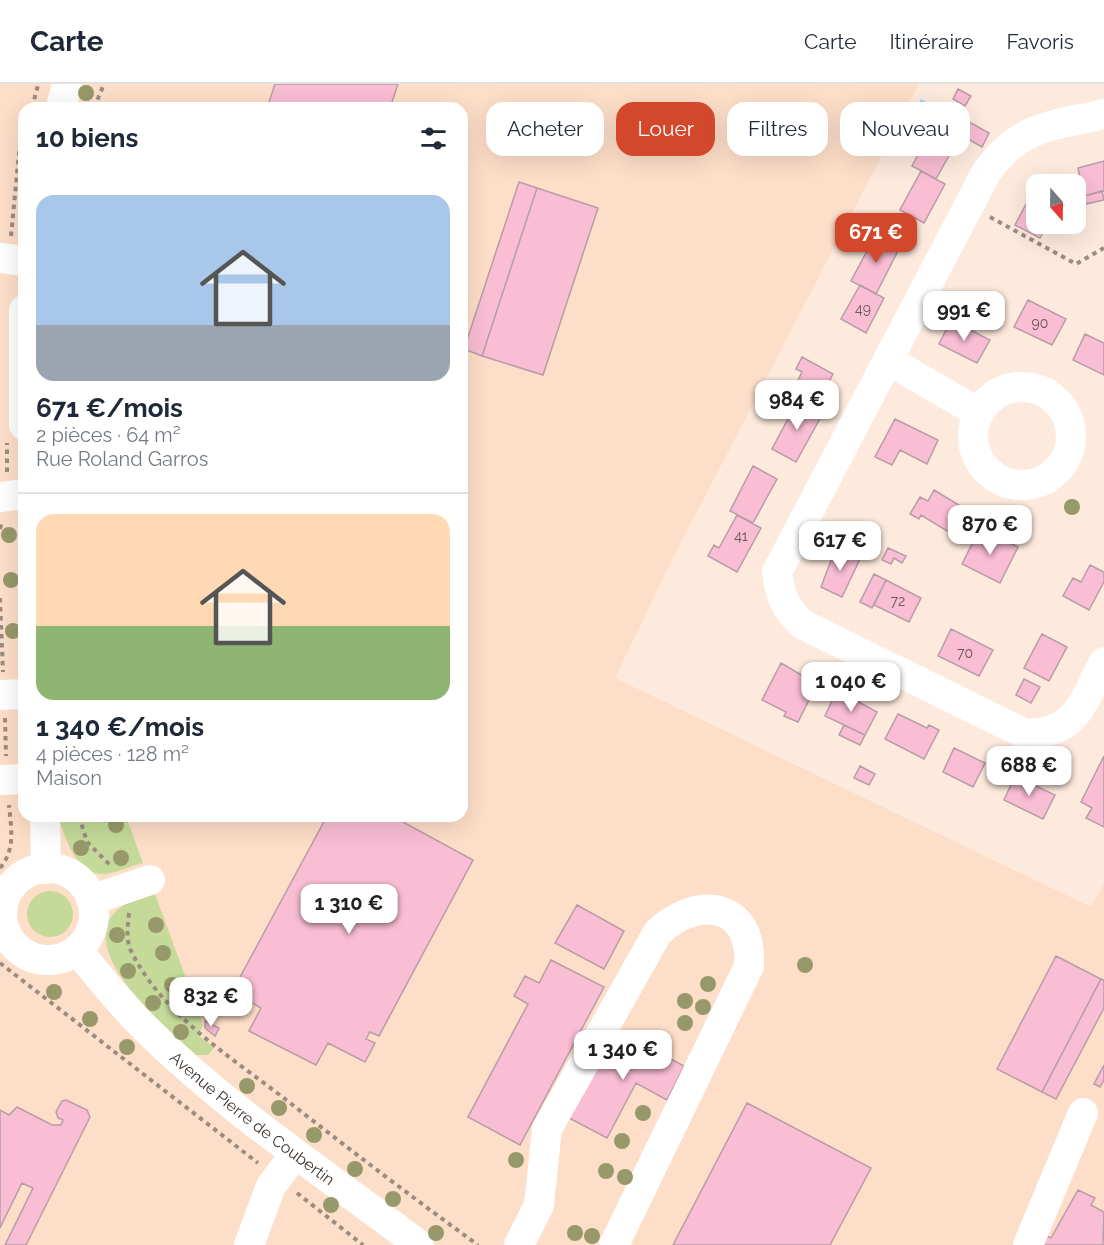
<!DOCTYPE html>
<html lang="fr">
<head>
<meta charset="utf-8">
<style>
	body { margin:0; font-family:Raleway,sans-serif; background:#f6f6f7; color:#1f2937; height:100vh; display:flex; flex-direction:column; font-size:22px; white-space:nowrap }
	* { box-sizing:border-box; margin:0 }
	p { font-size:20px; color:#747a83 }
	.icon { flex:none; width:33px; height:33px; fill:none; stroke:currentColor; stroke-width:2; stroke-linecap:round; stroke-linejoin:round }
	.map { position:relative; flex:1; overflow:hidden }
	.drawer { position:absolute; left:18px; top:18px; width:450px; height:720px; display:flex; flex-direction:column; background:#fff; border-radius:18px; box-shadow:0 6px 24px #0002 }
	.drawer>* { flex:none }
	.top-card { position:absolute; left:486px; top:18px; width:528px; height:54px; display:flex; gap:12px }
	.needle { width:39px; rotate:160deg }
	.controls { position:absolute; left:1026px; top:90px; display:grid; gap:12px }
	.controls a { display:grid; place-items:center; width:60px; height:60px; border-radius:12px; background:#fff; box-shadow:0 6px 24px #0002; font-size:30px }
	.price { position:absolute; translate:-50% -51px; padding:0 14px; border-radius:12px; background:#fff; color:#222; font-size:20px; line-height:39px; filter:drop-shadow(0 2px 3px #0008) }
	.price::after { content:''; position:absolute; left:50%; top:36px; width:18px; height:14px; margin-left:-9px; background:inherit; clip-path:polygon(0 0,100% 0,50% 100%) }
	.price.active { background:#d3482b; color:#fff }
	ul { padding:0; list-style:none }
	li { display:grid; align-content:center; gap:12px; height:318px; padding:0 18px }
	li+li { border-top:2px solid #e0e1e3 }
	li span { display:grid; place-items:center; height:186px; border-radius:18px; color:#555 }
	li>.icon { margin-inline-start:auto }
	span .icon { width:108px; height:108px; fill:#fffc; stroke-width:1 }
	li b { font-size:26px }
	h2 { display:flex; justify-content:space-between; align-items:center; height:72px; padding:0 18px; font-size:26px }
	.chip { padding:0 21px; border-radius:18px; background:#fff; box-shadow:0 6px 24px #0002; font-size:21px; line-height:54px }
	.chip.active { background:#d3482b; color:#fff }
	header { display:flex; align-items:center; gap:36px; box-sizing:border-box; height:84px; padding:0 30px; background:#fff; border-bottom:2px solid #e0e1e3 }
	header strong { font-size:28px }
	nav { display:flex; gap:33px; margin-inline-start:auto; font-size:21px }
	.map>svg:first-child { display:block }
	.built { fill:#fddec8; fill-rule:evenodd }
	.green { fill:#c5da99 }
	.water { fill:#9cd4f5 }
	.building { fill:#f9bdd4; stroke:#b89ca6; stroke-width:1.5 }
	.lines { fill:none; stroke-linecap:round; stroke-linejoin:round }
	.path { stroke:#9b8c82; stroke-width:4; stroke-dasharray:4.5 4.5; stroke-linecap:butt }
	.minor { stroke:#fff; stroke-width:30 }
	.tree { fill:#98996a }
	.labels { text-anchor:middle; stroke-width:4.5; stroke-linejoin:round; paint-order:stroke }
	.number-label { font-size:14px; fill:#6b5656 }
	.street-label { font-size:16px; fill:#3c332c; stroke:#fcfcfc }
</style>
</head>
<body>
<header>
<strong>Carte</strong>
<nav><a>Carte</a><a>Itinéraire</a><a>Favoris</a></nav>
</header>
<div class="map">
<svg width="1104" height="1161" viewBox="0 0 1104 1161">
	<rect width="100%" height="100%" fill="#feeadd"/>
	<path class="built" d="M 0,0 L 919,0 L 673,474 L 615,594 L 1091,823 L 1104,800 L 1104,1161 L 0,1161 ZM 24,24 L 462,24 L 462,732 L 24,732 Z"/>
	<path class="green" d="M 63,732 L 126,732 L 143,779 C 131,782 117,789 105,790 C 77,792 66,756 59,735 Z
		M27 830a23 23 0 1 1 46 0a23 23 0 1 1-46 0Z
		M 155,810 L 203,941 L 198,951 L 214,964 L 208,971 L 195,971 C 168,946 73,867 117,826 C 127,817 141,814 155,810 Z"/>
	<path class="water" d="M 921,15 L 953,33 L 947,44 L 915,27 Z"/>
	<path class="building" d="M 275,0 L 398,0 L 390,24 L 267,24 Z
		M 958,5 L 971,12 L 965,22 L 953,15 Z
		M 957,31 L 989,49 L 982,63 L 950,45 Z
		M 931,46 L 956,59 L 936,95 L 912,82 Z
		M 1104,77 L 1104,107 L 1084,112 L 1078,84 Z
		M 921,87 L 945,100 L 924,139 L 900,126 Z
		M 519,98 L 537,104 L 482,272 L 464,265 Z
		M 537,104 L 598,124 L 543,291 L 482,272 Z
		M 1102,107 L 1104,116 L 1086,120 L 1084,112 Z
		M 1032,109 L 1036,111 L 1036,140 L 1048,140 L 1040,154 L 1015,141 Z
		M 876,150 L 900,163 L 876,210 L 851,197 Z
		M 860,201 L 884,214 L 866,249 L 841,235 Z
		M 1028,216 L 1066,235 L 1052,261 L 1014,243 Z
		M 951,236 L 990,256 L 977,279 L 939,260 Z
		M 1085,250 L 1104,259 L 1104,291 L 1073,276 Z
		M 802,273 L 833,290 L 814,325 L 790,312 L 802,288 L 796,285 Z
		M 790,312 L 798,316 L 793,327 L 784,322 Z
		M 798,316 L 823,329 L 796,378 L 772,365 Z
		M 895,335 L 938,356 L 927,380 L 900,366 L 892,381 L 875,373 Z
		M 753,382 L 777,395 L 753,439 L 730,427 Z
		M 934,406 L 967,426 L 952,450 L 921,431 L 919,435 L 910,430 L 920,413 L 928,417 Z
		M 737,431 L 761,444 L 737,488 L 708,472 L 714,461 L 719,464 Z
		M 980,444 L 1018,463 L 1000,499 L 962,480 Z
		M 836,463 L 860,475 L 842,513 L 821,503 Z
		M 888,464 L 906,472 L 902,479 L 894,474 L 891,480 L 882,476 Z
		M 1090,481 L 1104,488 L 1104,498 L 1089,526 L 1063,512 L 1073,494 L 1081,498 Z
		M 874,490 L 886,496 L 872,524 L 860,518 Z
		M 886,496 L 921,514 L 909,538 L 874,521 Z
		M 951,545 L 993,566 L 979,592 L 938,572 Z
		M 1042,550 L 1067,563 L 1049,597 L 1024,584 Z
		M 781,579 L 817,600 L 798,638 L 784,632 L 786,628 L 762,616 Z
		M 1024,595 L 1040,603 L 1031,619 L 1016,611 Z
		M 837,606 L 877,628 L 865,651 L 825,632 Z
		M 898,630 L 927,644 L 929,641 L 939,646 L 924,675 L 885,655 Z
		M 844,641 L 865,651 L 860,661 L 839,651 Z
		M 954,664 L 985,679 L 973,703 L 943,688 Z
		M 1104,672 L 1104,743 L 1086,734 L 1092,724 L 1081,718 Z
		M 860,682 L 875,690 L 869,701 L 854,694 Z
		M 1015,692 L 1055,711 L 1043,735 L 1004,716 Z
		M 327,732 L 392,732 L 473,776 L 379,952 L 370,948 L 366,955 L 375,959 L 365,978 L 328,959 L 316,981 L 249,947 L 261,924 L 232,908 Z
		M 577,821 L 624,847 L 604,885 L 555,859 Z
		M 1056,872 L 1101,895 L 1042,1008 L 997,985 Z
		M 551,876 L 604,903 L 520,1061 L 468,1033 L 528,920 L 514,912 L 525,892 L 539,899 Z
		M 1101,895 L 1104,896 L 1104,924 L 1056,1015 L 1042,1008 Z
		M 205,937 L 219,944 L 215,952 L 205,944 Z
		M 615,945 L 684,982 L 667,1016 L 636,999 L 607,1054 L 569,1034 Z
		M 1104,981 L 1104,996 L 1100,1003 L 1094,1000 Z
		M 66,1016 L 87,1026 L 90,1033 L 26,1161 L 5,1161 L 33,1104 L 22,1099 L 0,1144 L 0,1026 L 9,1031 L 17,1023 L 52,1041 L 61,1041 L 63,1036 L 58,1034 L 56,1028 L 62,1017 Z
		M 747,1019 L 871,1084 L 830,1161 L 673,1161 Z
		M 1078,1106 L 1095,1114 L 1091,1121 L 1104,1128 L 1103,1161 L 1042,1161 L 1047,1152 L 1051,1154 Z"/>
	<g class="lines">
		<path class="path" d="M 32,24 L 38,1
			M 94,24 L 104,0
			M 990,133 L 1076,180 L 1104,164
			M 11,152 L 19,69 L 24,51
			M 7,388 L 7,359
			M 0,445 L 2,437
			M 0,514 L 3,588
			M 5,634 L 6,672
			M 79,732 L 87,758 L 111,782
			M 0,784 C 16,765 11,744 9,721
			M 129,829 C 128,843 125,856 132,869 C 164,932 231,973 285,1015 C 349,1065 413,1114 478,1161
			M 0,879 L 258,1079
			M 297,1109 L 363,1161"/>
		<g class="minor">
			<path d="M 61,24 L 67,0"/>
			<path d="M 1104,30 C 1052,42 1021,41 987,87 L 777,488 C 780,511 785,524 802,540 L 1025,650 C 1077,650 1083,618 1104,578"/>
			<path d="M 0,174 L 24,177"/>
			<path d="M 24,226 L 24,341"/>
			<path d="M 888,276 L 979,329"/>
			<circle cx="1022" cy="352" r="49"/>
			<path d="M 0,413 L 24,410"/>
			<path d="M 0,611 L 24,610"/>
			<path d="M 0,696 L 24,695"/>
			<path d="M 45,732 L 46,785"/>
			<circle cx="48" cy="830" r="46"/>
			<path d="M 91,816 L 150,796"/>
			<path id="s1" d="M 77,866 C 98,891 119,918 143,942 C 226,1025 326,1090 419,1161"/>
			<path d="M 249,1161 L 271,1102 L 295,1070"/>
			<path d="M 519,1161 L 539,1121 L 547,1045 L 658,848 C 698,811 753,818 749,882 L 614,1161"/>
			<path d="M 1028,1161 L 1083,1029"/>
		</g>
	</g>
	<g class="tree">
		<circle cx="86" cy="9" r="8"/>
		<circle cx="1072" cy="423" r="8"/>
		<circle cx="9" cy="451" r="8"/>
		<circle cx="11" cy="496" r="8"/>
		<circle cx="13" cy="547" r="8"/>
		<circle cx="116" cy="741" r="8"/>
		<circle cx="81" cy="764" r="8"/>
		<circle cx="121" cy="774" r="8"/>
		<circle cx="156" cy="841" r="8"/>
		<circle cx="117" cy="851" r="8"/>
		<circle cx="163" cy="869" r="8"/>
		<circle cx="805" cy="881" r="8"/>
		<circle cx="128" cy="887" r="8"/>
		<circle cx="708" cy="900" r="8"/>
		<circle cx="172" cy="901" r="8"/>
		<circle cx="54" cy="908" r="8"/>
		<circle cx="685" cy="917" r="8"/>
		<circle cx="153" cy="919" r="8"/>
		<circle cx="703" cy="923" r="8"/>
		<circle cx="90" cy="935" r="8"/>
		<circle cx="685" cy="939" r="8"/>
		<circle cx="181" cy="948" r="8"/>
		<circle cx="127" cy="963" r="8"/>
		<circle cx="247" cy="1002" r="8"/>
		<circle cx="279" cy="1024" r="8"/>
		<circle cx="643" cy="1029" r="8"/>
		<circle cx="314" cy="1051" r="8"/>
		<circle cx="622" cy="1057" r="8"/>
		<circle cx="516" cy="1076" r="8"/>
		<circle cx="355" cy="1085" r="8"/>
		<circle cx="606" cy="1087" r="8"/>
		<circle cx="625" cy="1093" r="8"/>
		<circle cx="393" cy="1115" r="8"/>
		<circle cx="331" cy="1121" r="8"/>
		<circle cx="436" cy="1149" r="8"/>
		<circle cx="575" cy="1149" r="8"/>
		<circle cx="592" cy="1152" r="8"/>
	</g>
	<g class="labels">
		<g class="number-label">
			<text x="863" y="230">49</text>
			<text x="1040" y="244">90</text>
			<text x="741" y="457">41</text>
			<text x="898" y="522">72</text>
			<text x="965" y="574">70</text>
		</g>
		<g class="street-label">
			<text dy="6" stroke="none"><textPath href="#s1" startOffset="244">Avenue Pierre de Coubertin</textPath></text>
		</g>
	</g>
</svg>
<div class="controls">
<a><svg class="needle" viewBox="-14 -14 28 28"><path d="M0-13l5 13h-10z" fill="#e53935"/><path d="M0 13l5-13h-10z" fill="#747a83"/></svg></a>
</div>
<b class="price active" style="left:876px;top:180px">671 €</b>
<b class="price" style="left:964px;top:258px">991 €</b>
<b class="price" style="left:797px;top:347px">984 €</b>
<b class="price" style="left:990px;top:472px">870 €</b>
<b class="price" style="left:840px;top:488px">617 €</b>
<b class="price" style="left:851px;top:629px">1 040 €</b>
<b class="price" style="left:1029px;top:713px">688 €</b>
<b class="price" style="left:349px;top:851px">1 310 €</b>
<b class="price" style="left:211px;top:944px">832 €</b>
<b class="price" style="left:623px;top:997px">1 340 €</b>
<div class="top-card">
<a class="chip">Acheter</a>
<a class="chip active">Louer</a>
<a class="chip">Filtres</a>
<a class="chip">Nouveau</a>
</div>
<section class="drawer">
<h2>10 biens<svg class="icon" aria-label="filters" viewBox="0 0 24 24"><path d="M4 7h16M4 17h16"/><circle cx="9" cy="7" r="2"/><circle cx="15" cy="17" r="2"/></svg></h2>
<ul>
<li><span style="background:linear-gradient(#a9c7e8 70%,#9aa5b1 0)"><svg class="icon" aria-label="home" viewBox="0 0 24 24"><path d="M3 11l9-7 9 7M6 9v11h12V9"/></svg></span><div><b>671 €/mois</b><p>2 pièces · 64 m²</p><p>Rue Roland Garros</p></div></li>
<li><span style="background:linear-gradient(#ffd9b3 60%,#8fb573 0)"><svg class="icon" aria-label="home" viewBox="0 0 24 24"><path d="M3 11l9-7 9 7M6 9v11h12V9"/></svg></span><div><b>1 340 €/mois</b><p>4 pièces · 128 m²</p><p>Maison</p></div></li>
</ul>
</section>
</div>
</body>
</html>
